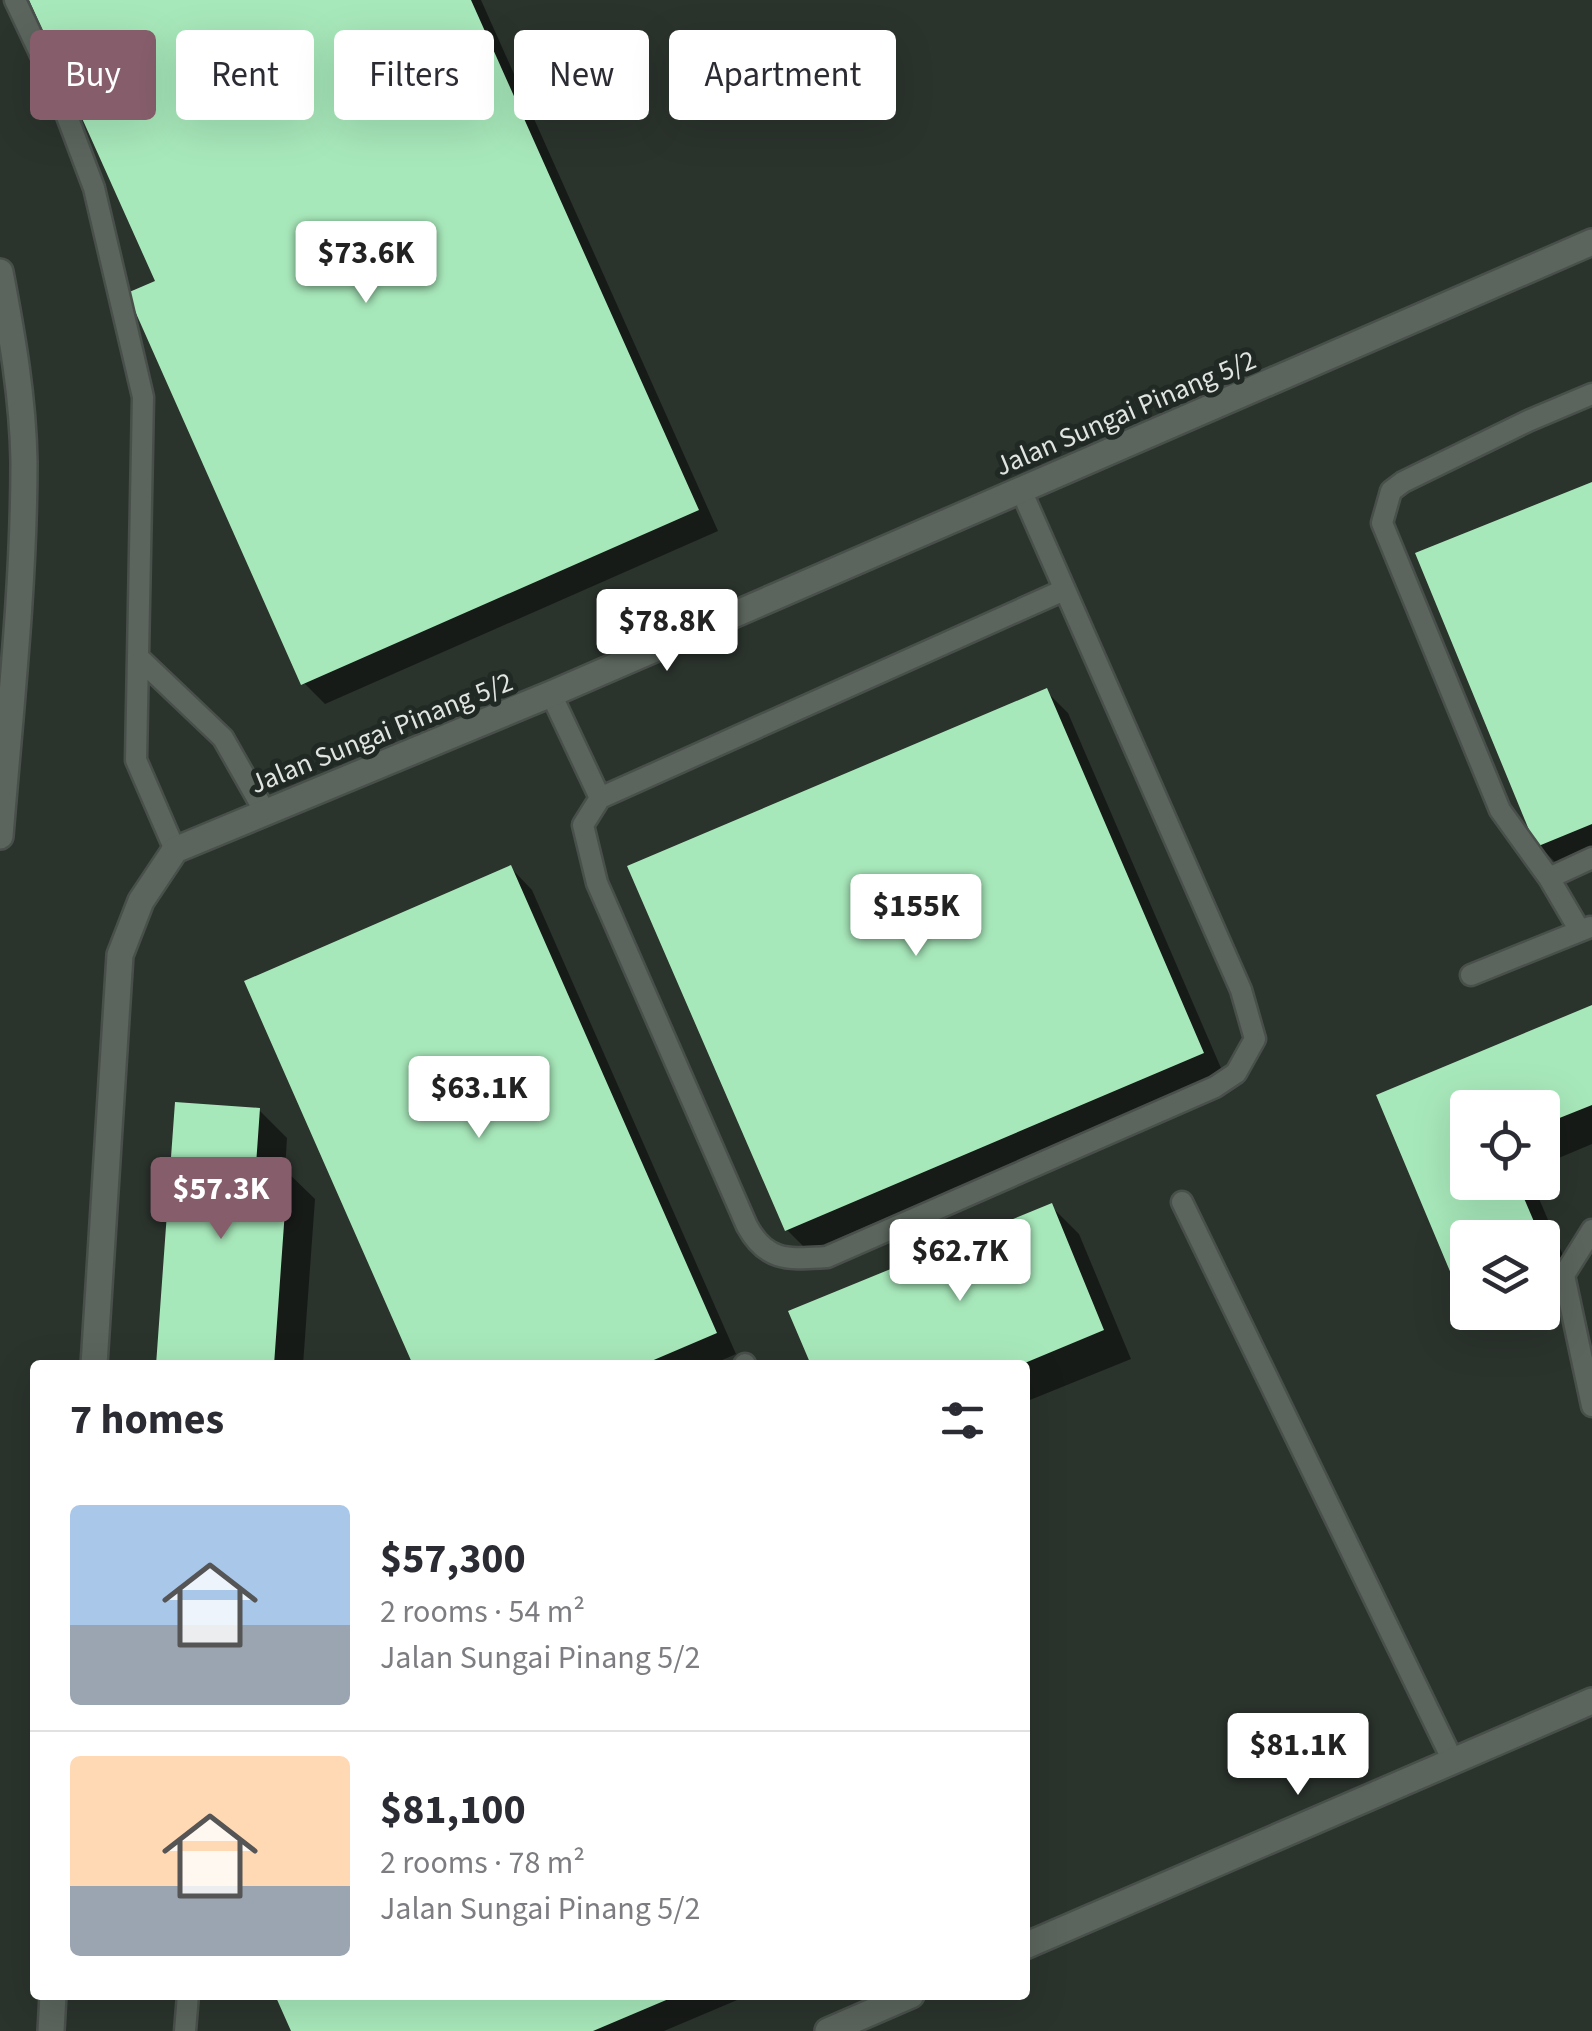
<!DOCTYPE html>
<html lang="en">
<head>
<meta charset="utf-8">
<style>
	body { margin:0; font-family:"Source Sans 3",sans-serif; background:#f2f2f3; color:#2b2b33; height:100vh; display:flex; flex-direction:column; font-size:38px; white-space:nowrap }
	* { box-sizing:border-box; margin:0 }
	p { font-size:32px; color:#7c7c81 }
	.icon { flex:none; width:55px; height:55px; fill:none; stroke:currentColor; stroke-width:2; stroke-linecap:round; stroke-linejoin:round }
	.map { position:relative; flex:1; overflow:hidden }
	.drawer { position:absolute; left:30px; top:1360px; width:1000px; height:640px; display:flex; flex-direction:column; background:#fff; border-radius:10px; box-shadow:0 10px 40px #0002 }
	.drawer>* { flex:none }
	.top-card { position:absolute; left:30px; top:30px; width:1000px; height:90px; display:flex; gap:20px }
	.fabs { position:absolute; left:1450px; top:1090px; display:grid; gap:20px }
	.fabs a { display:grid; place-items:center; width:110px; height:110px; border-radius:10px; background:#fff; box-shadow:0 10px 40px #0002; font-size:50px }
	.price { position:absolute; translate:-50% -85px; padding:0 22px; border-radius:10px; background:#fff; color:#222; font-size:32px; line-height:65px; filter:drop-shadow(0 2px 5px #0008) }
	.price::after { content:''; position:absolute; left:50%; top:60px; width:30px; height:22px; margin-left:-15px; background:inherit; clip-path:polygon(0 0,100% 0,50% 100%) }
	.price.on { background:#855d6b; color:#fff }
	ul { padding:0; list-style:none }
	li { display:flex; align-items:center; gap:30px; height:250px; padding:0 40px }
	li+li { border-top:2px solid #e1e1e2 }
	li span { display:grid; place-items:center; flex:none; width:280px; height:200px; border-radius:10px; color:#555 }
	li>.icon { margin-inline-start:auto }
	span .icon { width:120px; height:120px; fill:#fffc; stroke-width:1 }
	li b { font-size:42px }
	h2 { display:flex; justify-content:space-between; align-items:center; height:120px; padding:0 40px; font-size:42px }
	.chip { padding:0 35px; border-radius:10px; background:#fff; box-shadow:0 10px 40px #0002; font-size:35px; line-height:90px }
	.chip.on { background:#855d6b; color:#fff }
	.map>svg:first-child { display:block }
	.shadow { fill:#0007 }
	.building { fill:#a7e8ba }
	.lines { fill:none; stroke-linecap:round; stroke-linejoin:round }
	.service-casing { stroke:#49504b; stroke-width:25 }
	.minor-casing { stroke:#49504b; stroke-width:30 }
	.tertiary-casing { stroke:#49504b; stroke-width:30 }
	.service { stroke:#5b645d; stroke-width:20 }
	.minor { stroke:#5b645d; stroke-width:25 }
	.tertiary { stroke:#5b645d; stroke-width:25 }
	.labels { text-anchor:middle; stroke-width:10; stroke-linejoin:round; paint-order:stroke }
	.street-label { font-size:28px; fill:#e0e5e1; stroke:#212924 }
</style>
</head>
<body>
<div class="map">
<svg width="1592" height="2031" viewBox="0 0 1592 2031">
	<rect width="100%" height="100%" fill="#2b332d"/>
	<path class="shadow" d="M 32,0 L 481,0 L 718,531 L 325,704 L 304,683 L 158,282 Z
		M 1592,484 L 1592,853 L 1560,867 L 1538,845 Z
		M 1046,691 L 1068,713 L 1224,1075 L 808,1251 L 787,1230 Z
		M 511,868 L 532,890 L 736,1354 L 711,1365 L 415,1365 Z
		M 1592,1008 L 1592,1144 L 1542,1165 L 1542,1108 L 1468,1108 L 1468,1182 L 1532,1182 L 1573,1279 L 1542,1292 L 1542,1238 L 1468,1238 L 1468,1295 L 1459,1286 L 1379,1096 Z
		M 259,1110 L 287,1138 L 285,1170 L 315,1199 L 303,1365 L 158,1365 Z
		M 1051,1206 L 1079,1234 L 1131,1359 L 1025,1402 L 1025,1365 L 814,1365 Z
		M 278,1995 L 749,1995 L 664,2031 L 294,2031 Z"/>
	<path class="building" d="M 29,0 L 471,0 L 699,510 L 301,685 L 127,293 L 155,281 Z
		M 1592,482 L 1592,824 L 1536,847 L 1415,553 Z
		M 1047,688 L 1204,1053 L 785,1231 L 627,866 Z
		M 511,865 L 717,1333 L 642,1365 L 413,1365 L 244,981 Z
		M 1592,1005 L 1592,1105 L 1542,1125 L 1542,1108 L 1468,1108 L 1468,1182 L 1517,1182 L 1541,1238 L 1468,1238 L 1468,1284 L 1457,1288 L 1376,1095 Z
		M 175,1102 L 260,1108 L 256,1165 L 288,1168 L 274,1365 L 156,1365 Z
		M 1052,1203 L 1104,1330 L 1020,1365 L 811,1365 L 788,1311 Z
		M 275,1995 L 678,1995 L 593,2031 L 291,2031 Z"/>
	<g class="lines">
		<defs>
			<path id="service" d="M 15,0 L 56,87 L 94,188 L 143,397 L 136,760 L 175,850
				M 1021,490 L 1241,990 L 1255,1039 L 1236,1073 L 1215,1087 L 827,1257 C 790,1259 767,1263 747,1226 L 597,883 L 583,825 L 600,798 L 1064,590
				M 139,658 L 223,738 L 265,812
				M 551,694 L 600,798
				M 1549,878 L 1592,858
				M 1580,931 L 1549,878 L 1500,810 L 1382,523 L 1391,491 L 1403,482 L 1528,421 L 1592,394
				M 1471,975 L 1590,927
				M 1182,1202 L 1453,1761
				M 1592,1230 L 1564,1275 L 1592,1406
				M 744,1365 L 745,1364
				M 185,2031 L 188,1995"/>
			<path id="minor" d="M 94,1365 L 120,955 L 141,901 L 175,850 L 551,694 L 1592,242
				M 1025,1946 L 1592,1701
				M 51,2031 L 53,1995
				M 828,2031 L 911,1995"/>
			<path id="tertiary" d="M 0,272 C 12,335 23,398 24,462 C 24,587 10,711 0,836"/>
		</defs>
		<use href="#service" class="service-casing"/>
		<use href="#minor" class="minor-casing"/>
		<use href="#tertiary" class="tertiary-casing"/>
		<use href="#service" class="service"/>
		<use href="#minor" class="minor"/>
		<use href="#tertiary" class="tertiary"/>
	</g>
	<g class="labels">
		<g class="street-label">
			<text transform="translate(1125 412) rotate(-23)" y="10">Jalan Sungai Pinang 5/2</text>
			<text transform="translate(381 732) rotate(-22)" y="10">Jalan Sungai Pinang 5/2</text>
		</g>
	</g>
</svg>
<div class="fabs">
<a><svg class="icon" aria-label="locate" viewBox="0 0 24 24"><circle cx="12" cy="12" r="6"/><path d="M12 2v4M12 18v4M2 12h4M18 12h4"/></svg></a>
<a><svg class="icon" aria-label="layers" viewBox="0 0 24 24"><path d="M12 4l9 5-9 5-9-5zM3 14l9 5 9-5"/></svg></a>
</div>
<b class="price" style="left:366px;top:306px">$73.6K</b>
<b class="price" style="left:667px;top:674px">$78.8K</b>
<b class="price" style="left:916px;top:959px">$155K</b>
<b class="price" style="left:479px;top:1141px">$63.1K</b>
<b class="price on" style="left:221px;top:1242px">$57.3K</b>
<b class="price" style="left:960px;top:1304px">$62.7K</b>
<b class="price" style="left:1298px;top:1798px">$81.1K</b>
<div class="top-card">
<a class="chip on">Buy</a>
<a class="chip">Rent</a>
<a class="chip">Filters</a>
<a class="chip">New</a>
<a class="chip">Apartment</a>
</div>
<section class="drawer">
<h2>7 homes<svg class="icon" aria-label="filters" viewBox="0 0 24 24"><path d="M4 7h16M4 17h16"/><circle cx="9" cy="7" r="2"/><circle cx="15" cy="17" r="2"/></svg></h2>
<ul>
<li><span style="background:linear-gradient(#a9c7e8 60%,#9aa5b1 0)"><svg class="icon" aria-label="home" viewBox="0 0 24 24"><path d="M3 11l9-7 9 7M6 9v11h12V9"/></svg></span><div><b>$57,300</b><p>2 rooms · 54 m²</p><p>Jalan Sungai Pinang 5/2</p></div></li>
<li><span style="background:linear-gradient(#ffd9b3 65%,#9aa5b1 0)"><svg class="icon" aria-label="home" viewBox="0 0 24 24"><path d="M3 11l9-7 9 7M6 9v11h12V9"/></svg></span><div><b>$81,100</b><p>2 rooms · 78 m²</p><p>Jalan Sungai Pinang 5/2</p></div></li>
</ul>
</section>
</div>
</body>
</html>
